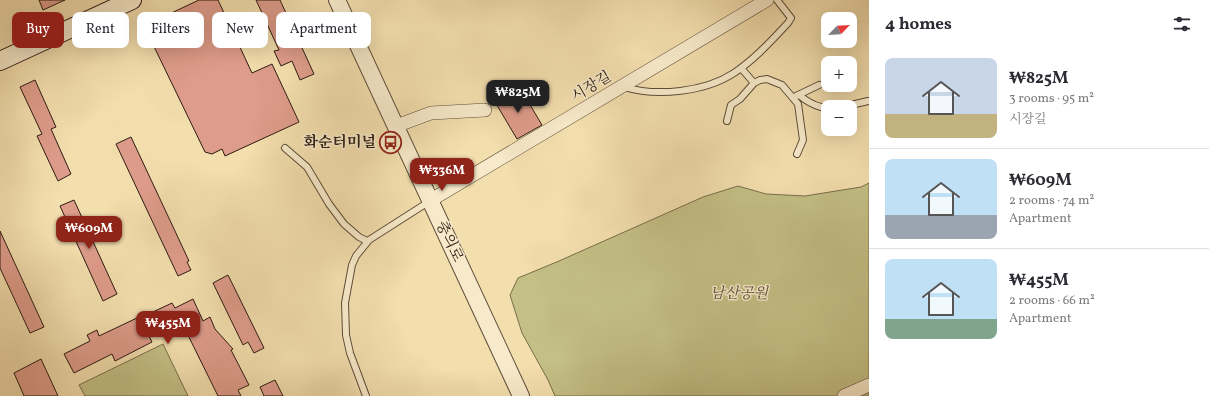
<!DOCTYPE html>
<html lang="en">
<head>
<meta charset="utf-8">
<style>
	body { margin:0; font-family:Vollkorn,"Noto Serif KR",serif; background:#f7f7f7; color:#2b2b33; height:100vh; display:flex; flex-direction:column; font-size:15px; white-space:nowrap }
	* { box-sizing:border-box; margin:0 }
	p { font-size:13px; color:#7c7c81 }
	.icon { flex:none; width:22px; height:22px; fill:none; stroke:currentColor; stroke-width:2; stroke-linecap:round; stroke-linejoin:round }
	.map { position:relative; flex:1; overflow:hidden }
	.details { display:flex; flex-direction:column; background:#fff; width:340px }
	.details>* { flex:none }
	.top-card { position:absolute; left:12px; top:12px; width:380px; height:36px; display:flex; gap:8px }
	.needle { width:26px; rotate:65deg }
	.buttons { position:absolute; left:821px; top:12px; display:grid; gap:8px }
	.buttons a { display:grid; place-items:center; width:36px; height:36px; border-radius:8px; background:#fff; box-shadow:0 4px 16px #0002; font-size:20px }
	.price { position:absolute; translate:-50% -34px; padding:0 9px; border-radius:8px; background:#8f2418; color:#fff; font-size:13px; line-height:26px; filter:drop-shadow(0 1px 2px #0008) }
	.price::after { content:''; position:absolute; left:50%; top:24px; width:12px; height:9px; margin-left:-6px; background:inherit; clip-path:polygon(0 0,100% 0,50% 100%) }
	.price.current { background:#222; color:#fff }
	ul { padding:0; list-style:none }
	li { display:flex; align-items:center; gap:12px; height:100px; padding:0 16px }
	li+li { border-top:1px solid #e1e1e2 }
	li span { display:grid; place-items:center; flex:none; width:112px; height:80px; border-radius:8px; color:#555 }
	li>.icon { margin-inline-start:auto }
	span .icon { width:48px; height:48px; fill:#fffc; stroke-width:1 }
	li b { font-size:17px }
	h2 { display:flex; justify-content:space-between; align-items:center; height:48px; padding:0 16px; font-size:17px }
	.tag { padding:0 14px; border-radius:8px; background:#fff; box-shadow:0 4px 16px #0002; font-size:14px; line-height:36px }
	.tag.current { background:#8f2418; color:#fff }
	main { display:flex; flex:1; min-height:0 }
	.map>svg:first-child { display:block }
	.green { fill:#c3bf85; stroke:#786d4b }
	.building { fill:#de9c8a; stroke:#2d1b11 }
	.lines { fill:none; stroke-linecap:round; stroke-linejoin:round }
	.service-casing { stroke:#5e4c38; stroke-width:8 }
	.minor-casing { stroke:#5e4c38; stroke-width:14 }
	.tertiary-casing { stroke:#5e4c38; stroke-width:18 }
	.secondary-casing { stroke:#2d1b11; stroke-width:20 }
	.service { stroke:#f7eaca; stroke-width:6 }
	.minor { stroke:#f7eaca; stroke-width:13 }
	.tertiary { stroke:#f7eaca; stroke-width:16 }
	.secondary { stroke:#f7eaca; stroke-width:18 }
	.labels { text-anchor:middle; stroke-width:3; stroke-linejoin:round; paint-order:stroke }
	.street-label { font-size:15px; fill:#2d1b11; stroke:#f7eaca }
	.poi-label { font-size:15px; font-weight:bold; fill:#2d1b11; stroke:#f7eaca; text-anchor:end }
	.park-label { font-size:15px; font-style:italic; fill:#5a4c34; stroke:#f7eaca }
</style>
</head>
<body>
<main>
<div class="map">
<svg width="869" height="396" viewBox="0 0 869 396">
	<rect width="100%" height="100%" fill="#f3deae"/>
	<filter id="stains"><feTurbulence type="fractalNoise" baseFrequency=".005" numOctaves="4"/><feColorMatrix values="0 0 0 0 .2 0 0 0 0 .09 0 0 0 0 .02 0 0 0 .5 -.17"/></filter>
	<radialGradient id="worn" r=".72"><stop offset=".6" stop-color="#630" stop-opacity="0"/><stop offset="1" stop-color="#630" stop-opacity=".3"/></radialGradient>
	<path class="green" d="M 869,183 L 869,396 L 555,396 L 548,380 L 522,333 L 510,295 L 518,278 L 559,261 L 703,197 L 738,186 L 766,194 L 805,196 L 861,187 Z
		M 163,344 L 188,396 L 85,396 L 79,385 Z"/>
	<path class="building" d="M 39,0 L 65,0 L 43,10 Z
		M 199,0 L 218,0 L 252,73 L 272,64 L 299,122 L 225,156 L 222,149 L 212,154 L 205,152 L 146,30 L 148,24 Z
		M 256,0 L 280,0 L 314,74 L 300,80 L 292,61 L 281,66 L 274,51 L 279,50 Z
		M 35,80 L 56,127 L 51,129 L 71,174 L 58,181 L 37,136 L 42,134 L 20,87 Z
		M 512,92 L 523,93 L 542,125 L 517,139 L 495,102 Z
		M 131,137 L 189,261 L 187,262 L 191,270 L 178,276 L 116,144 Z
		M 74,200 L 117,294 L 103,301 L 60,206 Z
		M 0,231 L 44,327 L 30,333 L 0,268 Z
		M 228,275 L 264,348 L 254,353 L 248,342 L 243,345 L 213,283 Z
		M 193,299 L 203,321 L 210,317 L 215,329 L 233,349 L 231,350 L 249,385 L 238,390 L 241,396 L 218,396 L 182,323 L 171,328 L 166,327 L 149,336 L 152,342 L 115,361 L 112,354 L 74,373 L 64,354 L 90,341 L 87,335 L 97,330 L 99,336 L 139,317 L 140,318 L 172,303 L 175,308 Z
		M 41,359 L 58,396 L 24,396 L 14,373 Z
		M 275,380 L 283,396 L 264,396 L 260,387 Z"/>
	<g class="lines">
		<defs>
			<path id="service" d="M 741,68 L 754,83
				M 624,87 C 657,97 705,92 734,73 C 754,60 772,40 788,23 L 791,18 L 777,0
				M 799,95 C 805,100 813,105 821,107 C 832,109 856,104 868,101
				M 796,96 L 819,85
				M 727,121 L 731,105 L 740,99 L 754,83 L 760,80 L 767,79 L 782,85 L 798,104 L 803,140 L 797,154
				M 285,148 L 307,167 L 329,204 L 344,224 L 359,237 L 367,241
				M 366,396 L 350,353 L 346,335 L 345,303 L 352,265 L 356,256 L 369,240 L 430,201"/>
			<path id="minor" d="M 396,126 L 431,113 L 485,110
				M 431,200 L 767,0
				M 844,396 L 869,385"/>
			<path id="tertiary" d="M 337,0 L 521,396"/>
			<path id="secondary" d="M 0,61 L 132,0"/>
		</defs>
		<use href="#service" class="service-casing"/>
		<use href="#minor" class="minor-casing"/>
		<use href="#tertiary" class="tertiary-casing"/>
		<use href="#secondary" class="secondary-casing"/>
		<use href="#service" class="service"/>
		<use href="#minor" class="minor"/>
		<use href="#tertiary" class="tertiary"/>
		<use href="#secondary" class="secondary"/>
	</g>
	<defs>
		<symbol id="bus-ring" viewBox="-11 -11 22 22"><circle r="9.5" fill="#f7eaca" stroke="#8f2418" stroke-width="1.5"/><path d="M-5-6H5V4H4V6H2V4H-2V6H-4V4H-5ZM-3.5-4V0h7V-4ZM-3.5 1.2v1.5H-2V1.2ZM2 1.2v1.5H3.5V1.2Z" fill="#8f2418"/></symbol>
	</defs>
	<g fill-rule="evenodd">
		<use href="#bus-ring" x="378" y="130" width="25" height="25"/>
	</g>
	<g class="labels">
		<g class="street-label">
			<text transform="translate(591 86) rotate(-31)" y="5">시장길</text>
			<text transform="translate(450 241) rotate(65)" y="5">충의로</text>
		</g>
		<g class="poi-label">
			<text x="376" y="147">화순터미널</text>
		</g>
		<g class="park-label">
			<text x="739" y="298">남산공원</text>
		</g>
	</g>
	<rect width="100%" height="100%" filter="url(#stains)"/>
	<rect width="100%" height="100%" fill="url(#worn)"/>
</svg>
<div class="buttons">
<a><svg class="needle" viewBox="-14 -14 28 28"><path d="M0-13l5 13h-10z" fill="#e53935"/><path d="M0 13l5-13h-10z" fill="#7c7c81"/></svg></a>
<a>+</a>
<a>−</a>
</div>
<b class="price current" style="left:518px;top:114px">₩825M</b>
<b class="price" style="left:442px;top:192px">₩336M</b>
<b class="price" style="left:89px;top:250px">₩609M</b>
<b class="price" style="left:168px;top:345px">₩455M</b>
<div class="top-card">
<a class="tag current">Buy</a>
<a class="tag">Rent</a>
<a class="tag">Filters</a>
<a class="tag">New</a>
<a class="tag">Apartment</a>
</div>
</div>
<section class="details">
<h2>4 homes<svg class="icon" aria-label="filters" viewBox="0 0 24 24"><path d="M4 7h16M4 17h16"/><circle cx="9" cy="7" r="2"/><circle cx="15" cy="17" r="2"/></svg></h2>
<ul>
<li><span style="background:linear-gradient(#c9d6e8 70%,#c2b280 0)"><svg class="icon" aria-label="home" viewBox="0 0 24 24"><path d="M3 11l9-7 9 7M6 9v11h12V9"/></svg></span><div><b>₩825M</b><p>3 rooms · 95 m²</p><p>시장길</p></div></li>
<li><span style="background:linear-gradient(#bfe0f5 70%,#9aa5b1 0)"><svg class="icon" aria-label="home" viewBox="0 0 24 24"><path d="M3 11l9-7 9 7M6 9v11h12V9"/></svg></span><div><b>₩609M</b><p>2 rooms · 74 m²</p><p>Apartment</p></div></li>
<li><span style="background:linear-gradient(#bfe0f5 75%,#7fa58c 0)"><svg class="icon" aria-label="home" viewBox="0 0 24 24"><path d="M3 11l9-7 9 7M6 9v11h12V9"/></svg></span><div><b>₩455M</b><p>2 rooms · 66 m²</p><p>Apartment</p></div></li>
</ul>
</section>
</main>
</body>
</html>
